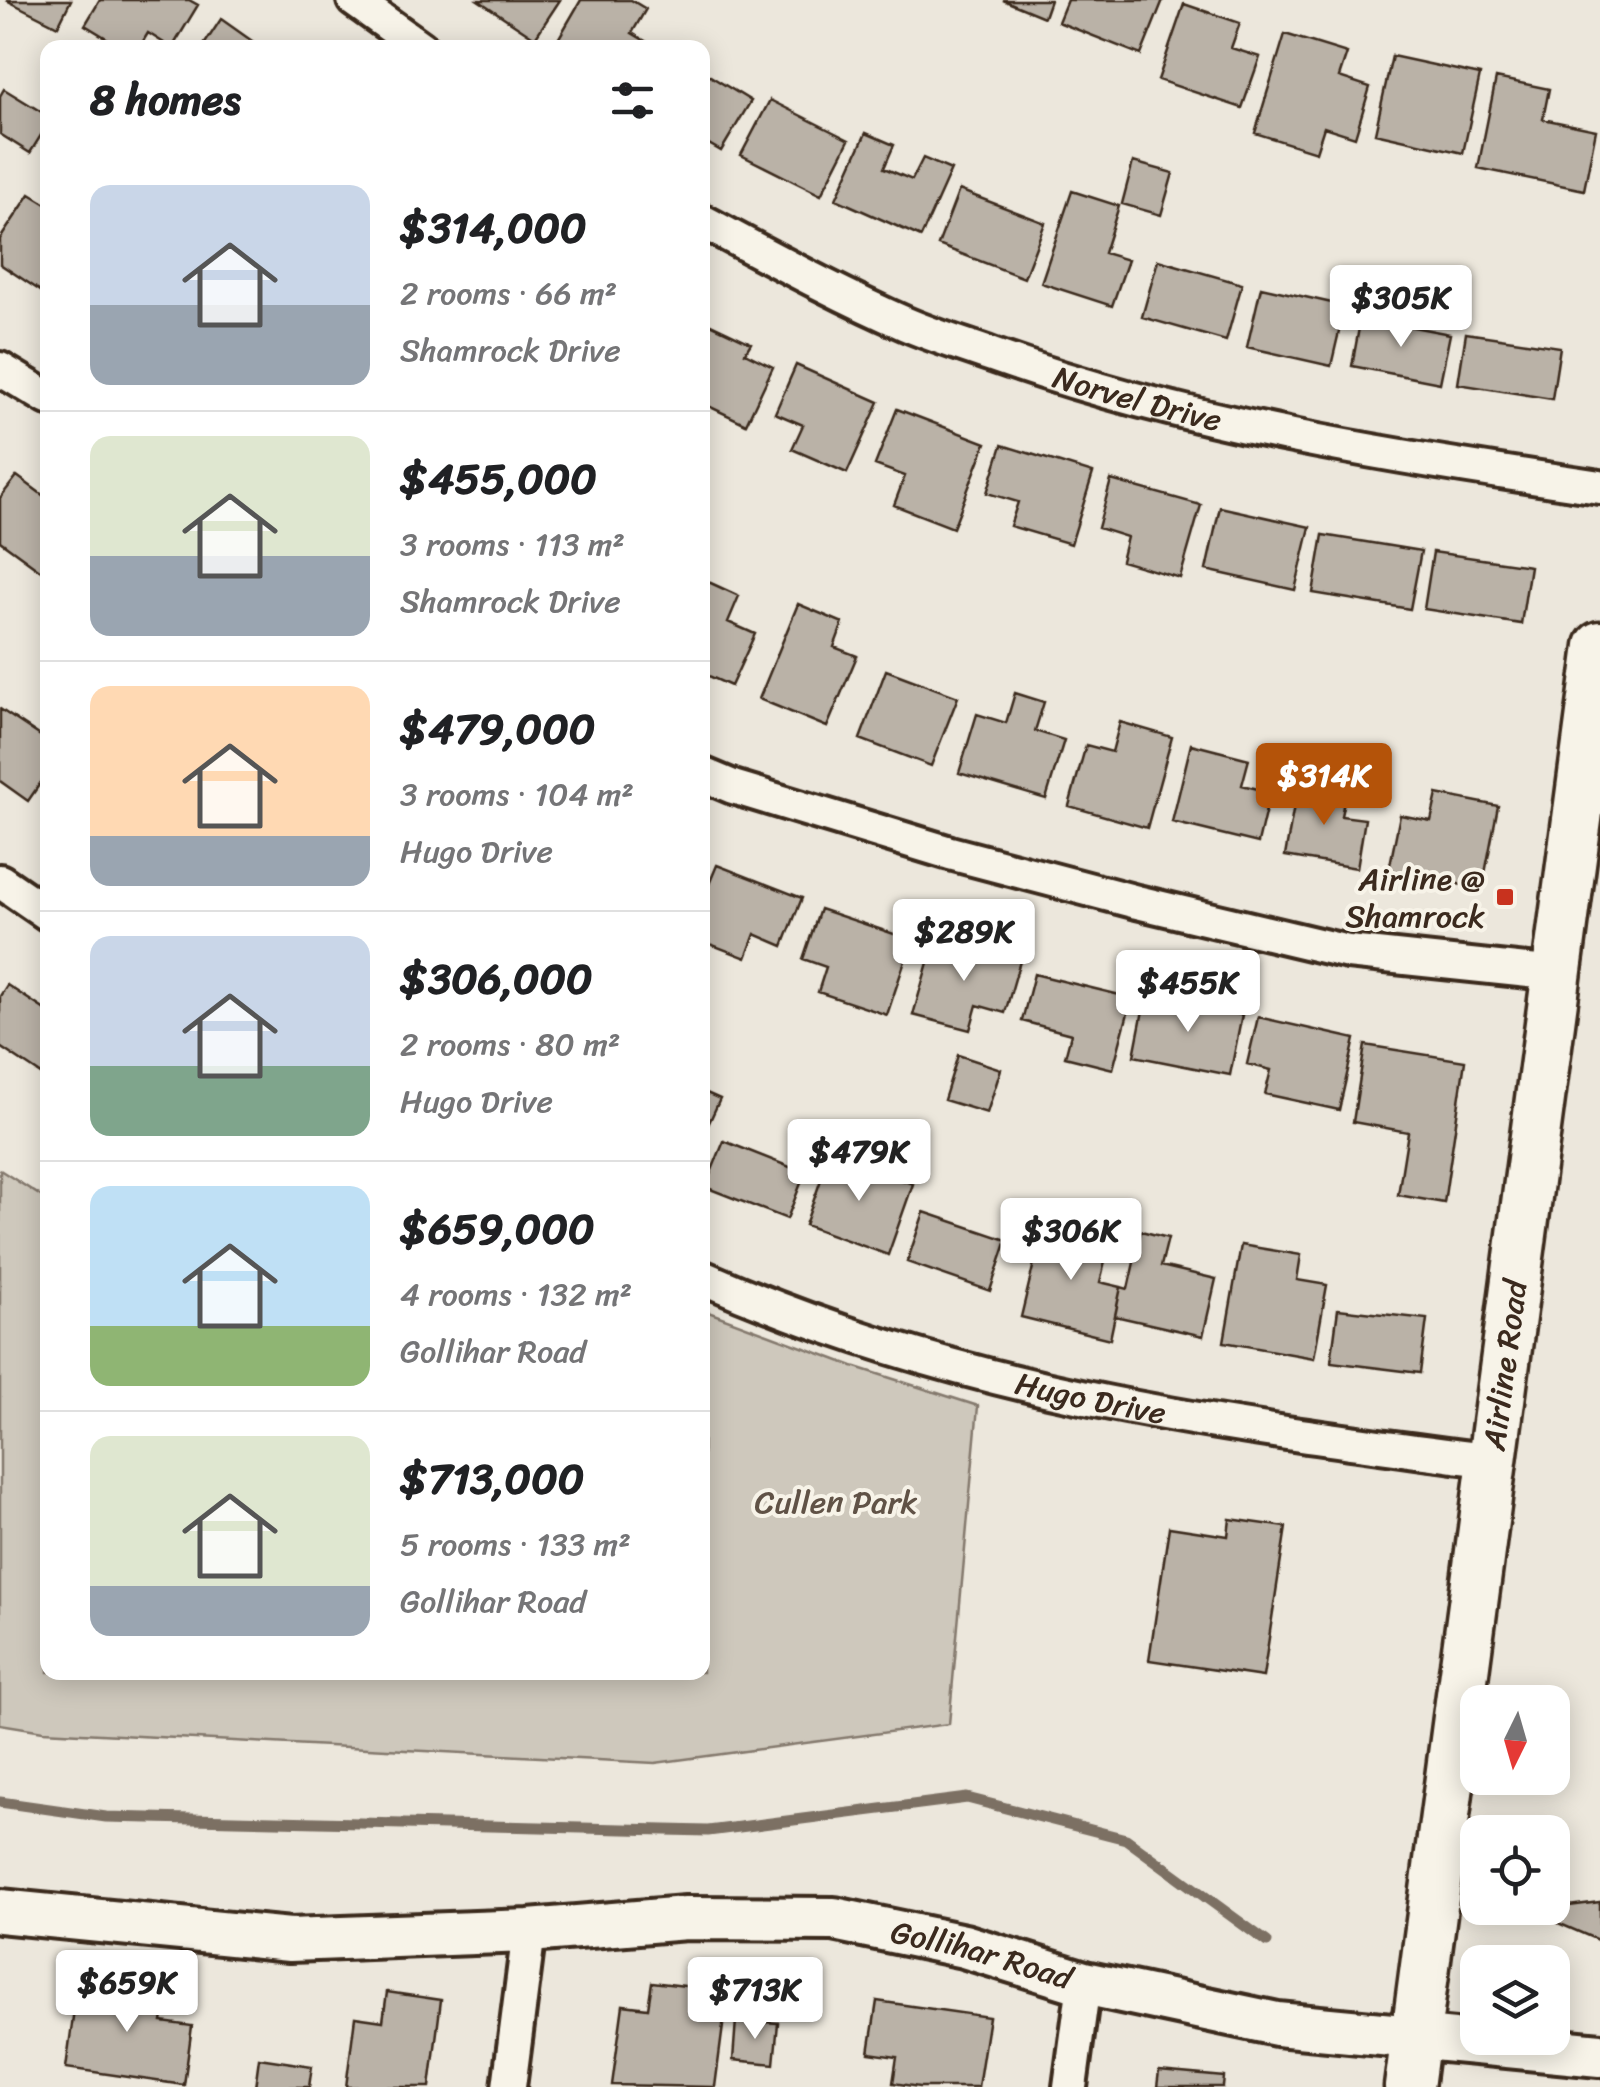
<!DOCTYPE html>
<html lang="en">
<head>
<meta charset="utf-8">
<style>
	body { margin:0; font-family:Sriracha,sans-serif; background:#f2f2f2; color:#202124; height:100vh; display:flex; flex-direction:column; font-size:38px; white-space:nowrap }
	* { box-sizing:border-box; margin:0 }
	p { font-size:32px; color:#757577 }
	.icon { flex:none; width:55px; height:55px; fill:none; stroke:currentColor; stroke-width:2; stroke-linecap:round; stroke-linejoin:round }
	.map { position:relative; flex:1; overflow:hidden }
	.side { position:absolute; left:40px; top:40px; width:670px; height:1640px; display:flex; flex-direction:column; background:#fff; border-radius:20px; box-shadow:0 5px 25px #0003 }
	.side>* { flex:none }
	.needle { width:65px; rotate:185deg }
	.fabs { position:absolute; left:1460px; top:1685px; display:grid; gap:20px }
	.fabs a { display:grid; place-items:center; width:110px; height:110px; border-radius:20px; background:#fff; box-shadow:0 5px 25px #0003; font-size:50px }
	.price { position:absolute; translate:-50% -85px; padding:0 22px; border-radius:10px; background:#fff; color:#222; font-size:32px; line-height:65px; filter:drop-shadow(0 2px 5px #0008) }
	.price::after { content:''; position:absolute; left:50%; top:60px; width:30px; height:22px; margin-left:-15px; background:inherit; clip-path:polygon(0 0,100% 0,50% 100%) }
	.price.on { background:#b45309; color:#fff }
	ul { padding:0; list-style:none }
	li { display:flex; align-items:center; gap:30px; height:250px; padding:0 50px }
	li+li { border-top:2px solid #e0e0e0 }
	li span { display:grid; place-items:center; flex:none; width:280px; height:200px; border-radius:20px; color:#555 }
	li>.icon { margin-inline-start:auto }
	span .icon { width:120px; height:120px; fill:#fffc; stroke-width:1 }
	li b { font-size:42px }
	h2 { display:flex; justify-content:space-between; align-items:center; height:120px; padding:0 50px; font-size:42px }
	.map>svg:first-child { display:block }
	.green { fill:#cec8bc; stroke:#84796d; stroke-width:2.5 }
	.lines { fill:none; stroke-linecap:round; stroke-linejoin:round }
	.stream { stroke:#7c7064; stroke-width:11 }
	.building { fill:#bab2a7; stroke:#3b2a1e; stroke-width:2.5 }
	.minor-casing { stroke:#3b2a1e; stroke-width:40 }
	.tertiary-casing { stroke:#3b2a1e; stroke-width:50 }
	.secondary-casing { stroke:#3b2a1e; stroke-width:55 }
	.minor { stroke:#f7f3e8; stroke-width:32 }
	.tertiary { stroke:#f7f3e8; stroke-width:42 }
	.secondary { stroke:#f7f3e8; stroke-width:48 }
	.poi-dot { fill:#c8321e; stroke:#f7f3e8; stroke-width:4 }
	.labels { text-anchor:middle; stroke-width:8; stroke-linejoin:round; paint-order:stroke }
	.street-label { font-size:32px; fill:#3b2a1e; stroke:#f7f3e8 }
	.poi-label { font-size:32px; fill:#3b2a1e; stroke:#f7f3e8; text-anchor:end }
	.park-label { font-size:32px; fill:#605246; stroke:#f7f3e8 }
</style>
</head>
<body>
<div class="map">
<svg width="1600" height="2087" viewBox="0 0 1600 2087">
	<rect width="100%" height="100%" fill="#ece7dc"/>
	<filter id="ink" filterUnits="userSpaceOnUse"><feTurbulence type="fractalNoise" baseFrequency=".01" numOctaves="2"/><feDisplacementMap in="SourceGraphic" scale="20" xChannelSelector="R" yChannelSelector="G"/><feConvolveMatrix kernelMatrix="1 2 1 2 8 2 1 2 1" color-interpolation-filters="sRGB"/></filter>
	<g filter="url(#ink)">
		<path class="green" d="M 0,1170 L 47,1200 L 48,1672 L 702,1672 L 703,1310 L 853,1366 L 978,1406 L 949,1724 L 655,1763 L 43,1731 L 0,1724 Z"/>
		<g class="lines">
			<path class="stream" d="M 0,1802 L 106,1817 L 708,1831 L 967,1798 L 1126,1839 L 1267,1942"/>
		</g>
		<path class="building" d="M 6,0 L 71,0 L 58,26 Z
			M 100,0 L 189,0 L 198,5 L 172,48 L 148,33 L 139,48 L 123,48 L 85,25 Z
			M 478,0 L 560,0 L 535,38 Z
			M 581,0 L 631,0 L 646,9 L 632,33 L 657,48 L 553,48 Z
			M 1003,0 L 1050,0 L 1044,17 Z
			M 1067,0 L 1163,0 L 1141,55 L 1058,22 Z
			M 1184,4 L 1240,23 L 1231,48 L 1260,57 L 1242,108 L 1158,80 Z
			M 221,19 L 262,48 L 202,48 Z
			M 1285,34 L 1347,53 L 1339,77 L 1370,87 L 1355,137 L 1324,127 L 1316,152 L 1255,133 Z
			M 1392,56 L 1480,75 L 1463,153 L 1375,133 Z
			M 702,71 L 751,101 L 721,151 L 702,140 Z
			M 1496,78 L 1549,89 L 1543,119 L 1596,130 L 1584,190 L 1478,168 Z
			M 4,89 L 48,116 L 48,124 L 30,153 L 0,134 L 0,96 Z
			M 770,100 L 849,140 L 821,195 L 741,155 Z
			M 866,133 L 894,145 L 884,168 L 912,180 L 923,158 L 951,170 L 921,237 L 836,199 Z
			M 1133,162 L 1173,173 L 1161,215 L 1122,204 Z
			M 959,190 L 1045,223 L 1024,278 L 938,245 Z
			M 1072,191 L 1119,206 L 1104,253 L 1128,260 L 1112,306 L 1041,283 Z
			M 30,194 L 48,205 L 48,296 L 0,264 L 0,239 Z
			M 1158,260 L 1242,284 L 1226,341 L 1142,317 Z
			M 1261,287 L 1345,306 L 1331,366 L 1247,347 Z
			M 1361,317 L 1450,334 L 1440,383 L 1352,366 Z
			M 702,320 L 751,343 L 745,353 L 773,367 L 746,424 L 702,403 Z
			M 1466,333 L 1560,347 L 1552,399 L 1458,384 Z
			M 796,365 L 879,402 L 847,473 L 792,449 L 803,425 L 775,413 Z
			M 897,409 L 986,443 L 953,528 L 894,505 L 905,476 L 875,465 Z
			M 1002,445 L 1093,473 L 1071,544 L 1010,526 L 1018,502 L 987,493 Z
			M 17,476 L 48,499 L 48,576 L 0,541 L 0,498 Z
			M 1111,480 L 1201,505 L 1180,578 L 1121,561 L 1127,537 L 1098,528 Z
			M 1220,507 L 1310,527 L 1295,590 L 1206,570 Z
			M 1323,535 L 1421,551 L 1410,609 L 1313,593 Z
			M 1433,552 L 1530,566 L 1521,624 L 1424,609 Z
			M 702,579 L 739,596 L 728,622 L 755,634 L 731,686 L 702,673 Z
			M 798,604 L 843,623 L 834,647 L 857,656 L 827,727 L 759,699 Z
			M 886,670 L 958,697 L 931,766 L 860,739 Z
			M 1015,693 L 1044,702 L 1035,731 L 1064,740 L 1046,799 L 959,773 L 977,714 L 1006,723 Z
			M 0,709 L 48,741 L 48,772 L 28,801 L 0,781 Z
			M 1120,722 L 1172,737 L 1147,828 L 1069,806 L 1086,745 L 1112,752 Z
			M 1191,744 L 1249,759 L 1242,785 L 1270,792 L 1258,843 L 1172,822 Z
			M 1298,783 L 1346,791 L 1341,816 L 1365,819 L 1357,868 L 1285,856 Z
			M 1437,794 L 1498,806 L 1482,889 L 1389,870 L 1400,815 L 1431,821 Z
			M 717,865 L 802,898 L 783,946 L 755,934 L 746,958 L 702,941 L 702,901 Z
			M 820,909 L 912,940 L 887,1015 L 818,992 L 826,967 L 803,959 Z
			M 935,938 L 1020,961 L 1005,1013 L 977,1005 L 970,1030 L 913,1015 Z
			M 1034,974 L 1132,998 L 1113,1069 L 1065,1057 L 1071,1034 L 1022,1021 Z
			M 7,985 L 48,1012 L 48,1079 L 0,1047 L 0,996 Z
			M 1146,995 L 1242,1015 L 1230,1075 L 1134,1056 Z
			M 1258,1017 L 1355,1039 L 1339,1110 L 1265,1094 L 1271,1070 L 1247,1064 Z
			M 1365,1045 L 1465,1061 L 1444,1203 L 1398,1195 L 1408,1132 L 1353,1122 Z
			M 958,1055 L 1001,1069 L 987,1113 L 944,1100 Z
			M 702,1091 L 720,1099 L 702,1138 Z
			M 724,1141 L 805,1173 L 787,1219 L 705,1187 Z
			M 830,1154 L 913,1184 L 888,1255 L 805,1225 Z
			M 924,1212 L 1007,1240 L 990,1291 L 907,1262 Z
			M 1059,1212 L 1086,1219 L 1079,1247 L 1107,1254 L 1100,1282 L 1121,1287 L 1110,1339 L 1021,1317 L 1040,1238 L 1052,1241 Z
			M 1141,1231 L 1168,1238 L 1161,1266 L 1216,1279 L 1203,1336 L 1115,1316 L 1121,1287 L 1128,1289 Z
			M 1241,1245 L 1301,1255 L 1297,1280 L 1327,1285 L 1314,1358 L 1224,1342 Z
			M 1338,1309 L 1427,1319 L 1420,1373 L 1331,1362 Z
			M 1230,1519 L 1286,1527 L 1263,1677 L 1149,1660 L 1169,1527 L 1228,1536 Z
			M 1600,1902 L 1600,1941 L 1530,1911 Z
			M 78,1980 L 167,1993 L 162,2022 L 192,2026 L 184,2085 L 66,2068 Z
			M 652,1982 L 702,1988 L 699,2014 L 724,2018 L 715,2087 L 612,2085 L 623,2005 L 648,2008 Z
			M 387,1992 L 441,2000 L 430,2087 L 346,2087 L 355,2017 L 383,2021 Z
			M 877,2001 L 989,2017 L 978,2087 L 919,2087 L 893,2083 L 897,2057 L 869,2053 Z
			M 736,2020 L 778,2023 L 774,2064 L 733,2060 Z
			M 259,2058 L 312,2066 L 309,2087 L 255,2087 Z
			M 1159,2071 L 1224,2077 L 1223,2087 L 1157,2087 Z"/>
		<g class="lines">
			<defs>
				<g id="minor">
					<path d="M 354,0 L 421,48"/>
					<path id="s1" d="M 702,221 C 770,257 837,294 906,324 C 934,336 964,345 992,355 C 1189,425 1394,457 1600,487"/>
					<path d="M 0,369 L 48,398"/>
					<path d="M 702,774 L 733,787 L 950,853 L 1137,902 L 1348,952 L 1556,974"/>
					<path d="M 0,881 L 48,914"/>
					<path id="s2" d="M 702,1277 C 824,1331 956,1371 1086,1398 C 1220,1426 1356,1443 1492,1461"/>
					<path d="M 509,2087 L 529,1931"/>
					<path d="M 1070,2087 L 1084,1983"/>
				</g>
				<g id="tertiary">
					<path id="s3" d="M 0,1911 L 290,1940 L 529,1931 L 686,1918 L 834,1919 L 964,1946 L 1084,1983 L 1277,2024 L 1600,2055"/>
				</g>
				<g id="secondary">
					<path id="s4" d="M 1409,2087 L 1600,646"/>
				</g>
			</defs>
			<use href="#minor" class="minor-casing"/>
			<use href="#tertiary" class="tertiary-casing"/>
			<use href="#secondary" class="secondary-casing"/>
			<use href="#minor" class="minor"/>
			<use href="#tertiary" class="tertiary"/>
			<use href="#secondary" class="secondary"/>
		</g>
	</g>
	<rect class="poi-dot" x="1495" y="887" width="20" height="20" rx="5"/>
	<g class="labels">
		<g class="street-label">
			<text dy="11" stroke="none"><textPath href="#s1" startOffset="472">Norvel Drive</textPath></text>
			<text dy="11" stroke="none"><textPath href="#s4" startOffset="728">Airline Road</textPath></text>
			<text dy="11" stroke="none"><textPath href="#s2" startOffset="408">Hugo Drive</textPath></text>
			<text dy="11" stroke="none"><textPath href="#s3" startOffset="988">Gollihar Road</textPath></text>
		</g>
		<g class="poi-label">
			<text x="1485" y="890">Airline @<tspan x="1485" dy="37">Shamrock</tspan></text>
		</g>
		<g class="park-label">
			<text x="836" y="1513">Cullen Park</text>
		</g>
	</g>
</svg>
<div class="fabs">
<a><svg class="needle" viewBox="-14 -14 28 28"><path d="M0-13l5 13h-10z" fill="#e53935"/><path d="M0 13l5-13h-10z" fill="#757577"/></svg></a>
<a><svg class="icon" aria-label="locate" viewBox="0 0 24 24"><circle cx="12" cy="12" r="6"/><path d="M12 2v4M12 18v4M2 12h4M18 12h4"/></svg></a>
<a><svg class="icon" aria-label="layers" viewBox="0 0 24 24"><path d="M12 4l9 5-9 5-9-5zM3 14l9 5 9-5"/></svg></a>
</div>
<b class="price" style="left:1401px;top:350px">$305K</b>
<b class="price on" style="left:1324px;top:828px">$314K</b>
<b class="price" style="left:964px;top:984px">$289K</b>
<b class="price" style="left:1188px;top:1035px">$455K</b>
<b class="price" style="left:859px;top:1204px">$479K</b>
<b class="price" style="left:1071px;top:1283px">$306K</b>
<b class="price" style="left:127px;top:2035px">$659K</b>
<b class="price" style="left:755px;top:2042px">$713K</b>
<section class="side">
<h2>8 homes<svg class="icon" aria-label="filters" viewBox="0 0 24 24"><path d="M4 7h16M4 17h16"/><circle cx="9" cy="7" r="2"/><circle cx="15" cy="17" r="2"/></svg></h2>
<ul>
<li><span style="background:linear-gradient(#c9d6e8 60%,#9aa5b1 0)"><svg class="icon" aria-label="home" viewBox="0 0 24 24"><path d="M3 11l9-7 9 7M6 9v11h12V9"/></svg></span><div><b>$314,000</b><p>2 rooms · 66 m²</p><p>Shamrock Drive</p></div></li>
<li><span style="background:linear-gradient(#dfe7d0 60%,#9aa5b1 0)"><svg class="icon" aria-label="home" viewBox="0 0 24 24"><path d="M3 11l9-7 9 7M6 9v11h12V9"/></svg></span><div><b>$455,000</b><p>3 rooms · 113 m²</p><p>Shamrock Drive</p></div></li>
<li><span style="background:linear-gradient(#ffd9b3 75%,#9aa5b1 0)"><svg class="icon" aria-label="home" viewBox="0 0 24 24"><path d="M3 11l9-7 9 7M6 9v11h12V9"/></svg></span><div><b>$479,000</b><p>3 rooms · 104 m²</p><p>Hugo Drive</p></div></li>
<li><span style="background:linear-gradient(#c9d6e8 65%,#7fa58c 0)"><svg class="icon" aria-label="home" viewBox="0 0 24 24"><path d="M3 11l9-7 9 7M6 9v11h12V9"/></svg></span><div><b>$306,000</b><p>2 rooms · 80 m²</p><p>Hugo Drive</p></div></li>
<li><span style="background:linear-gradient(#bfe0f5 70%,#8fb573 0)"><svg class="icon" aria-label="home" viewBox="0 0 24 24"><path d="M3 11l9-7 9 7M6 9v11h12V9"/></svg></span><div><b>$659,000</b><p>4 rooms · 132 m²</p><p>Gollihar Road</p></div></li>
<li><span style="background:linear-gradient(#dfe7d0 75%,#9aa5b1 0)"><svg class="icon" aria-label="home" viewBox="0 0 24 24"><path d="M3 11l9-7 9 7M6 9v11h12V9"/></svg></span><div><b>$713,000</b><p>5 rooms · 133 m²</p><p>Gollihar Road</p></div></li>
</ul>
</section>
</div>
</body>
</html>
